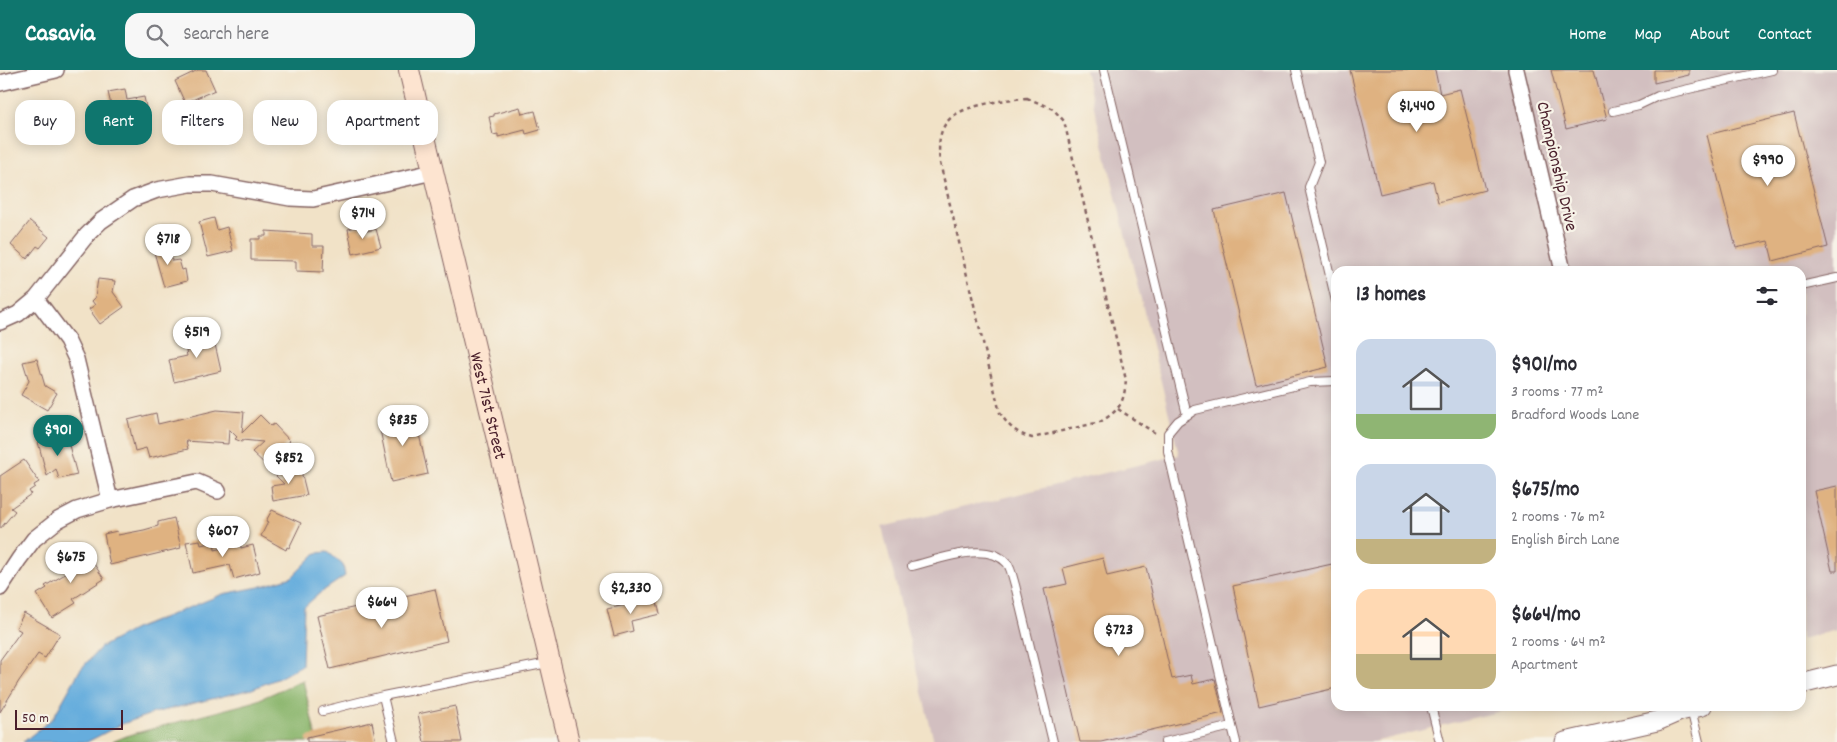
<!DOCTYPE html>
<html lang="en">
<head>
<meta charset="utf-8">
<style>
	body { margin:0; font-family:Dekko,sans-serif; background:#f7f7f7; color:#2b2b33; height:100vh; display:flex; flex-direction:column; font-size:19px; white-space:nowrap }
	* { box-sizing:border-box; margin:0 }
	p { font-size:16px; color:#7c7c81 }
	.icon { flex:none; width:28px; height:28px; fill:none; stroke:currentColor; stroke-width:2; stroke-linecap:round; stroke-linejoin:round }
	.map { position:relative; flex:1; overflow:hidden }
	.sheet { position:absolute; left:1331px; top:196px; width:475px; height:445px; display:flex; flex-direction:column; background:#fff; border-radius:15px; box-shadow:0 2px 12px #0003 }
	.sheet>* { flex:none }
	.banner { position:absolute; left:15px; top:30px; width:475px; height:45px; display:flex; gap:10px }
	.scale { position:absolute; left:15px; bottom:12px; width:108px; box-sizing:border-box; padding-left:5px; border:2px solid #4a1f2b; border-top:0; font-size:14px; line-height:18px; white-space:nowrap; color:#4a1f2b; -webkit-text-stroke:4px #f7f3e8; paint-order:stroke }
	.price { position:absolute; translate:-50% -42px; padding:0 11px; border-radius:18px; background:#fff; color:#222; font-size:16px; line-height:32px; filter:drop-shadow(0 1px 2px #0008) }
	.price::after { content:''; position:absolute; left:50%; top:30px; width:15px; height:11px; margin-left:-8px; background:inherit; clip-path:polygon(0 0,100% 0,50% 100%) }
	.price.active { background:#0f766e; color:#fff }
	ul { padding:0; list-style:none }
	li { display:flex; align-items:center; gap:15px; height:125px; padding:0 25px }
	li span { display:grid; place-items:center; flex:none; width:140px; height:100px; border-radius:15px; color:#555 }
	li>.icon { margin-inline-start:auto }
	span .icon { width:60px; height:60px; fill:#fffc; stroke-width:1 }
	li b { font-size:21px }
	h2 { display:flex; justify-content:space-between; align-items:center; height:60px; padding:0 25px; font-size:21px }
	.chip { padding:0 18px; border-radius:15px; background:#fff; box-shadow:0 2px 12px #0003; font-size:18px; line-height:45px }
	.chip.active { background:#0f766e; color:#fff }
	header { display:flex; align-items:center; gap:30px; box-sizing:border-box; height:70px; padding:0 25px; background:#0f766e; color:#fff }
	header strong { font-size:24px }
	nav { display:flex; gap:28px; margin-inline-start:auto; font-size:18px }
	.search { width:350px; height:45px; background:#f7f7f7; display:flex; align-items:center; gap:12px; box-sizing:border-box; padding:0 18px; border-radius:15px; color:#7c7c81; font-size:19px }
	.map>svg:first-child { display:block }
	.industrial { fill:#d2bfc0 }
	.forest { fill:#8bb66d; stroke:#6a6a4c }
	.water { fill:#66addd; stroke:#586684 }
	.building { fill:#dfb281 }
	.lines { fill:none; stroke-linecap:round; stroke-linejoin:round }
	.service-casing { stroke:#846362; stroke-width:10 }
	.minor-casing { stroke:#846362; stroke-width:18 }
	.tertiary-casing { stroke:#846362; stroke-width:21 }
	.secondary-casing { stroke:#846362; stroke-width:22 }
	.path { stroke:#846362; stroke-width:2.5; stroke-dasharray:4 4; stroke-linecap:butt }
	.service { stroke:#fff; stroke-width:8 }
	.minor { stroke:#fff; stroke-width:15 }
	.tertiary { stroke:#fff; stroke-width:19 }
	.secondary { stroke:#fde4d0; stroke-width:20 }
	.labels { text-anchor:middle; stroke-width:4.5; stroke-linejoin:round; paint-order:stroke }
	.street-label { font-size:18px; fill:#4a1f2b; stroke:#f7f3e8 }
</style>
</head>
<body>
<header>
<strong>Casavia</strong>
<div class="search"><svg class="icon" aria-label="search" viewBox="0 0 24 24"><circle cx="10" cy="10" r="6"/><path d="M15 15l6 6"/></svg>Search here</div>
<nav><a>Home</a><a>Map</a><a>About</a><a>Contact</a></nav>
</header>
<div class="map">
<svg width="1837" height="672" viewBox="0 0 1837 672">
	<rect width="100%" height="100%" fill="#f7f3e8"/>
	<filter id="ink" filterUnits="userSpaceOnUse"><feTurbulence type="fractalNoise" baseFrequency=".02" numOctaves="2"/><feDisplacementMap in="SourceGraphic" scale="10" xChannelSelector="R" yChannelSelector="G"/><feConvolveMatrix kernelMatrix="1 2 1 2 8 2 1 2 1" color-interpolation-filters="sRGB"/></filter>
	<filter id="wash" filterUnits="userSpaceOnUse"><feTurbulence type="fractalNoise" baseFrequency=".0096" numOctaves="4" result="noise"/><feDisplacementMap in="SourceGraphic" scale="20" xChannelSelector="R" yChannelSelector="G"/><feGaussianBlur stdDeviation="1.12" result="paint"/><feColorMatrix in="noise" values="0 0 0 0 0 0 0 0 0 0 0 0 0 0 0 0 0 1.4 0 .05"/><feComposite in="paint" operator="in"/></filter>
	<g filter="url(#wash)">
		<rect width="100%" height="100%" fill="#f1e2c7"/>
		<path class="industrial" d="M 1085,0 L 1837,0 L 1837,560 L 1801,569 L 1801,201 L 1336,201 L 1336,636 L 1522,636 L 1374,672 L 1249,672 L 1248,669 L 1235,672 L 934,672 L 882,457 L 1179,385 Z"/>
		<path class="forest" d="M 303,610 L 317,672 L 112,672 L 129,665 L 253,632 Z"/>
		<path class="water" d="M 328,482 L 343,495 L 345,506 L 320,523 L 304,537 L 302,595 L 279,608 L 252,619 L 154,643 L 122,654 L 87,672 L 23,672 L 53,648 L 80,600 L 101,577 L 135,559 L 223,524 L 259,517 L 292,507 L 316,483 Z"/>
		<g id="blocks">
			<path class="building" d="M 198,0 L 206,0 L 215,20 L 185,33 L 175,11 Z
				M 1350,0 L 1435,0 L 1440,24 L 1460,19 L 1485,120 L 1438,132 L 1433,111 L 1380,124 Z
				M 1551,0 L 1594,0 L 1607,49 L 1566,59 Z
				M 1654,0 L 1689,0 L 1689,5 L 1654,13 Z
				M 125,19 L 127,30 L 144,27 L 148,47 L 127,51 L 126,46 L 114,48 L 108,22 Z
				M 520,37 L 522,44 L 535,41 L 540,60 L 526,64 L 525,60 L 498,67 L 498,64 L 493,65 L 489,47 L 494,46 L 494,44 Z
				M 50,40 L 51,43 L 62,40 L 65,52 L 54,55 L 54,57 L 33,63 L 29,45 Z
				M 1794,43 L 1828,177 L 1773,191 L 1768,171 L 1736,178 L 1707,65 Z
				M 1286,123 L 1328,297 L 1256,315 L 1214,140 Z
				M 214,148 L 217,160 L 227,157 L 233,181 L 208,187 L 199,152 Z
				M 30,151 L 49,167 L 40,178 L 37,176 L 27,189 L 11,175 Z
				M 360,156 L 361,160 L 366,159 L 367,161 L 376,159 L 381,177 L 353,184 L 348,159 Z
				M 266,161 L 312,164 L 312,176 L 324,176 L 323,202 L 296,201 L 296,191 L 251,190 L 251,169 L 260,169 L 260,166 L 266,166 Z
				M 167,171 L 172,191 L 179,190 L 182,200 L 185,199 L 187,211 L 164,217 L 152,175 Z
				M 98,209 L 115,211 L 113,222 L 124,237 L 100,254 L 89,239 L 95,235 L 92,231 L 95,228 Z
				M 212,261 L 221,301 L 174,312 L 169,290 L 187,286 L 186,281 L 189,280 L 186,268 Z
				M 37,289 L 45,316 L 57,323 L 47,340 L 21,325 L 29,311 L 23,292 Z
				M 217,340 L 244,342 L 242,363 L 260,345 L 271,356 L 274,354 L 290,371 L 266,395 L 252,382 L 263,372 L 242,370 L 242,372 L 235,369 L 237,367 L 229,359 L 228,374 L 186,371 L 188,379 L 149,388 L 146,378 L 135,381 L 128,350 L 156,343 L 158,354 Z
				M 414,342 L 428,404 L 391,412 L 378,350 Z
				M 66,364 L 77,405 L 59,409 L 56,399 L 47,406 L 38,372 Z
				M 24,390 L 39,412 L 34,415 L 35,417 L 29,421 L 31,424 L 11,438 L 15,441 L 0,459 L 0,406 Z
				M 300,397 L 307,425 L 273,431 L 271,416 L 284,414 L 272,402 Z
				M 1837,416 L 1837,501 L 1832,501 L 1814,421 Z
				M 272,440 L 301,453 L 289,478 L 287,477 L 286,480 L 261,466 L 268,452 L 266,451 Z
				M 174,448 L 181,478 L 110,495 L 104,464 L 117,461 L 118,465 L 144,460 L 158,456 L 158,452 Z
				M 200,470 L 201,475 L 214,472 L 215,480 L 240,474 L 241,478 L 253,475 L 260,502 L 234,509 L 230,495 L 193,503 L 186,472 Z
				M 79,476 L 86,486 L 88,485 L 104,509 L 73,529 L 76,533 L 52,548 L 37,524 L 47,518 L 45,516 L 67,503 L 64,498 L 73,492 L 68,484 Z
				M 1103,488 L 1107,506 L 1146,497 L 1172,609 L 1191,605 L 1193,614 L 1215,609 L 1223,643 L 1101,672 L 1080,672 L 1044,519 L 1067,514 L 1063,498 Z
				M 1332,494 L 1336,515 L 1336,618 L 1259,636 L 1233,516 Z
				M 435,519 L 447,571 L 330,599 L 317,546 Z
				M 656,528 L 660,544 L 631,551 L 633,561 L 614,566 L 607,539 Z
				M 24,543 L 60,564 L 45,588 L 38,584 L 19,611 L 0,642 L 0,590 L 21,561 L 16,558 Z
				M 455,636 L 462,672 L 424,672 L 418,644 Z
				M 372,652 L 376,672 L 307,672 L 307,667 Z"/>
		</g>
	</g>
	<g filter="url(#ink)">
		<use href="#blocks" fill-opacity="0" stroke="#846362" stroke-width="1"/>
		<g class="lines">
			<defs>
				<path id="service" d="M 1104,0 L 1187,345
					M 1296,0 L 1319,92 L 1309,117 L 1336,231
					M 1613,41 L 1639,35 L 1658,26 L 1772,0
					M 1801,216 L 1837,208
					M 912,496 C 938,490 986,470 1007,493 C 1011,498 1013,508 1015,515 L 1053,672
					M 383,626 L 394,672
					M 1431,636 L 1440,672
					M 1691,639 L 1699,672
					M 323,641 L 383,626 L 548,593
					M 1232,656 L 1168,381 L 1168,363 L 1178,351 L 1195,340 L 1310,312 L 1336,311
					M 1165,672 L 1232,656 L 1236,672"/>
				<path id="minor" d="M 1516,0 L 1563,201
					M 0,13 L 56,0
					M 36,229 L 67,270 L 76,289 L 110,430
					M 0,252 L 18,244 L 36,229 L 87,165 L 101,151 L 133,129 L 157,120 L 190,114 L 212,114 L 290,128 L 313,129 L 433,102
					M 0,518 L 19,489 L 34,469 L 58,450 L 77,440 L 110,430 L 197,412 L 218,421"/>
				<path id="tertiary" d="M 1801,614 L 1837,605
					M 1565,672 L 1657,651 L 1680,641 L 1702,636"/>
				<g id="secondary">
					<path id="s1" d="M 409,0 L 569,672"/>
				</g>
			</defs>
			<use href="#service" class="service-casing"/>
			<use href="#minor" class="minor-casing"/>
			<use href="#tertiary" class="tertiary-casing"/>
			<use href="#secondary" class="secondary-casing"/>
			<path class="path" d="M 1027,28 L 1053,39 L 1064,51 L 1126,310 C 1124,333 1120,340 1100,352 L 1032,368 C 1016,363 1009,357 1000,343 L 940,93 C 936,58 945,43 981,35 C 996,31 1011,29 1027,28 Z
				M 1118,339 L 1158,365"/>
			<use href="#service" class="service"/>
			<use href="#minor" class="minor"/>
			<use href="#tertiary" class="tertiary"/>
			<use href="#secondary" class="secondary"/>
		</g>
	</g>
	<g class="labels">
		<g class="street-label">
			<text transform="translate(1558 96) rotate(77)" y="6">Championship Drive</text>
			<text dy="6" stroke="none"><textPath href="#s1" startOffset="345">West 71st Street</textPath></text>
		</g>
	</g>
</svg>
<div class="scale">50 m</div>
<b class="price" style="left:1417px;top:63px">$1,440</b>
<b class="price" style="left:1768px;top:117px">$990</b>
<b class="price" style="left:363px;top:170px">$714</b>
<b class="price" style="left:168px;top:196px">$718</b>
<b class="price" style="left:197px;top:289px">$519</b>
<b class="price" style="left:403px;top:377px">$835</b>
<b class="price active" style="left:58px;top:387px">$901</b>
<b class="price" style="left:289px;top:415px">$852</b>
<b class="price" style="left:223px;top:488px">$607</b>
<b class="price" style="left:71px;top:514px">$675</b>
<b class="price" style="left:631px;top:545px">$2,330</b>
<b class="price" style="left:382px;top:559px">$664</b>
<b class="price" style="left:1119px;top:587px">$723</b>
<div class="banner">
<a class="chip">Buy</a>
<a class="chip active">Rent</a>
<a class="chip">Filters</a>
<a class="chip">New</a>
<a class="chip">Apartment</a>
</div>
<section class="sheet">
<h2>13 homes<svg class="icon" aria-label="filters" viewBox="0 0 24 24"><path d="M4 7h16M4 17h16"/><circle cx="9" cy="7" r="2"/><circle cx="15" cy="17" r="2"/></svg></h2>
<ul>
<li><span style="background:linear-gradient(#c9d6e8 75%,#8fb573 0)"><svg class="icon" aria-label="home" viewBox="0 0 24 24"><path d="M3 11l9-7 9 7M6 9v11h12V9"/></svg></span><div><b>$901/mo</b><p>3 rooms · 77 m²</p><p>Bradford Woods Lane</p></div></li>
<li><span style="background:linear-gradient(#c9d6e8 75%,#c2b280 0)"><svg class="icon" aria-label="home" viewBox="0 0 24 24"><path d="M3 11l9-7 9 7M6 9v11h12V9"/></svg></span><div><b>$675/mo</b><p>2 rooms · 76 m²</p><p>English Birch Lane</p></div></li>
<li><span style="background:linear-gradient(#ffd9b3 65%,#c2b280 0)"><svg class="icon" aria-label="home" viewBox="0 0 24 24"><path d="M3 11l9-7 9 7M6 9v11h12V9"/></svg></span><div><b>$664/mo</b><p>2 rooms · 64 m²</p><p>Apartment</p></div></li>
</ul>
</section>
</div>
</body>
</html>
